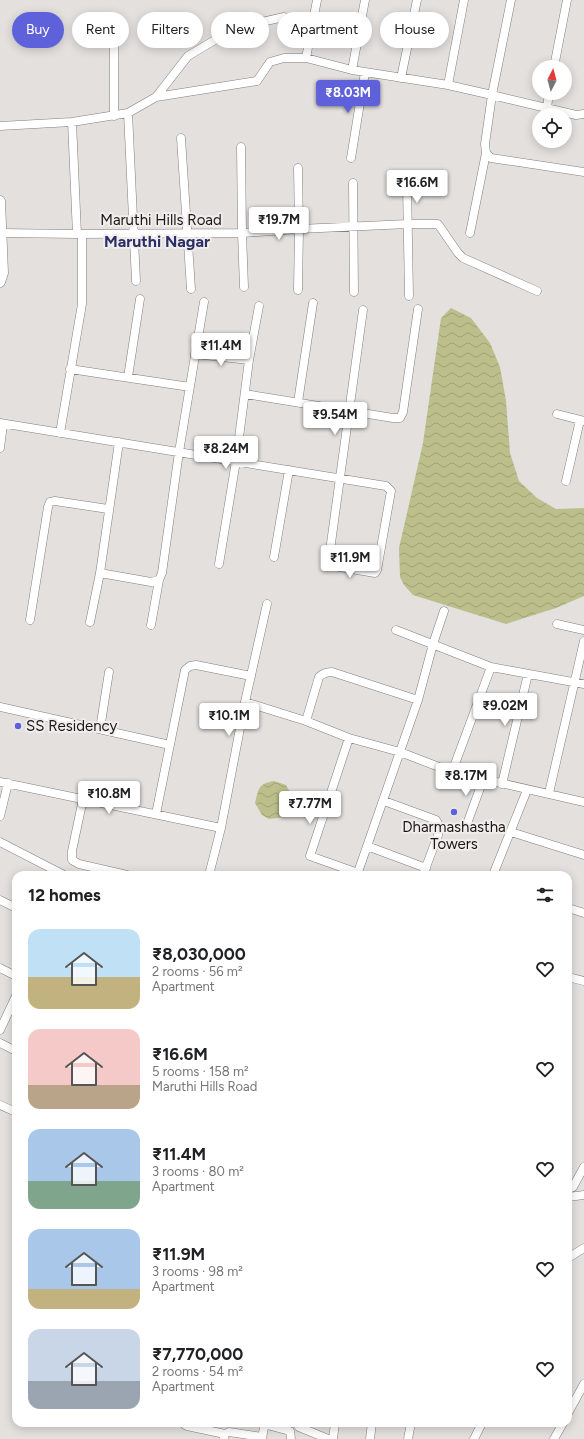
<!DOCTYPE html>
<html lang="en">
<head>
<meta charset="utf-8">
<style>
	body { margin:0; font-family:Figtree,sans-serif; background:#f2f2f2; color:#202124; height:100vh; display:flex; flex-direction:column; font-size:15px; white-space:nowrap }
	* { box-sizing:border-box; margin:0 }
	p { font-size:13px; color:#757577 }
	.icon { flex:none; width:22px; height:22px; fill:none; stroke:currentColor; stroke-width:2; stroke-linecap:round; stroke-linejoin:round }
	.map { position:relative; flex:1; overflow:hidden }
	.sheet { position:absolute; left:12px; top:871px; width:560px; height:556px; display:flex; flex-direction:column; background:#fff; border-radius:12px; box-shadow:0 2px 10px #0003 }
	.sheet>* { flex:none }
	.banner { position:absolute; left:12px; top:12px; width:560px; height:36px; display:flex; gap:8px }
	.needle { width:26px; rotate:6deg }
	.controls { position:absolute; left:532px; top:60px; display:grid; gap:8px }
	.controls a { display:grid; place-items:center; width:40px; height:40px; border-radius:50%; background:#fff; box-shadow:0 2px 10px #0003; font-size:20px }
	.price { position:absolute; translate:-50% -34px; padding:0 9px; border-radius:4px; background:#fff; color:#222; font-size:13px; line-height:26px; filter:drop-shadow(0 1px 2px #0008) }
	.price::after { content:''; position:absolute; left:50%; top:24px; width:12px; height:9px; margin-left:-6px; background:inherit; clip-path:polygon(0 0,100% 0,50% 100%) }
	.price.on { background:#5e61d9; color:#fff }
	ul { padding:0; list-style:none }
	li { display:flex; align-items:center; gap:12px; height:100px; padding:0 16px }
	li span { display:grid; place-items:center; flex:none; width:112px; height:80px; border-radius:12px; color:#555 }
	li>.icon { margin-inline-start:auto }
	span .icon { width:48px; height:48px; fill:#fffc; stroke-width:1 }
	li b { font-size:17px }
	h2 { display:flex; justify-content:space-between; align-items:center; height:48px; padding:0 16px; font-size:17px }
	.pill { padding:0 14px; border-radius:18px; background:#fff; box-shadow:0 2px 10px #0003; font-size:14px; line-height:36px }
	.pill.on { background:#5e61d9; color:#fff }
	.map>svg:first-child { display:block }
	.water { fill:url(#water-waves) }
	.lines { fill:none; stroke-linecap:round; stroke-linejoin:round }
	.minor-casing { stroke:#827f7d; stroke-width:9 }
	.tertiary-casing { stroke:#827f7d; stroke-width:11 }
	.minor { stroke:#fff; stroke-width:8 }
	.tertiary { stroke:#fff; stroke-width:10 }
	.poi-dot { fill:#5e61d9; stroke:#f0edeb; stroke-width:1.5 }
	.labels { text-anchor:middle; stroke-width:4; stroke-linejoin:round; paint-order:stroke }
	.street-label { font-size:15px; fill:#191717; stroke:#f0edeb }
	.poi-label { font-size:15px; fill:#191717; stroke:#f0edeb; text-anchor:start }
	.neighbourhood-label { font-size:16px; font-weight:bold; fill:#2c2e68; stroke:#f0edeb }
</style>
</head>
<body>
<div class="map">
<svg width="584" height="1439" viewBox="0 0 584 1439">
	<defs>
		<pattern id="water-waves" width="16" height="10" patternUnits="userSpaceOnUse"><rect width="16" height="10" fill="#bcbf8b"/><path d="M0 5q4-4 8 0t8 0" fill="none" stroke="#a1a377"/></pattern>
	</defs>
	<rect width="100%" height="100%" fill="#e3e0de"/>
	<path class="water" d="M 451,308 L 471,318 L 490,343 L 500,367 L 506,401 L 510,453 L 519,481 L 537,498 L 556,509 L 584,508 L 584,596 L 556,608 L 506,624 L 413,595 L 404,585 L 400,577 L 399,548 L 423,443 L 441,318 Z
		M 274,781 L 286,785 C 294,800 296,804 285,817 L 269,819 L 262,815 L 255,803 C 259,788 258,784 274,781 Z"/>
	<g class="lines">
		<defs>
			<path id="minor" d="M 511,0 L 492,95 L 576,115 L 584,114
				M 114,27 L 114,116
				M 306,58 L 317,0
				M 554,67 L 567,0
				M 352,70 L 365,0
				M 401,78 L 417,0
				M 448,85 L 464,0
				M 156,97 L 188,56 L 235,28 L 284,17
				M 547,108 L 549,93
				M 128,113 L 136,281
				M 72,122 L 77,234
				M 0,126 L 72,122 L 128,113 L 156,97 L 257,81 L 270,62 L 284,58 L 306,58 L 352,70 L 448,85 L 492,95 L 485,144 L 486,153 L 491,158 L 584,172
				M 181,138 L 191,289
				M 241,147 L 242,233 L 244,287
				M 351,158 L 365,72
				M 298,168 L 299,229 L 298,290
				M 353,183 L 354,292
				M 407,184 L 409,296
				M 2,233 L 77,234 L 242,233 L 299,229 L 408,224 L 438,224 L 458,253 L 463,258 L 537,291
				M 470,233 L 486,153
				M 195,354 L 249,360
				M 70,369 L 190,387
				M 128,377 L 140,299
				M 245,394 L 393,418 L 400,418 L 403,412 L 418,309
				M 298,402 L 313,303
				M 557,414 L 584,421
				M 0,423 C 129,444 257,465 386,486 L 391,491 L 377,570 L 375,573 L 328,565 C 339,480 351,395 363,310
				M 60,433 L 82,304 L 82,234
				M 0,448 L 3,424
				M 566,481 L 580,420
				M 274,557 L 289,470
				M 219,564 L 236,461 L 249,360 L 259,306
				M 100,573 L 151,582 L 159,580 L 162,573 L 179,452 L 204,302
				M 30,620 L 48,507 L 50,502 L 55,501 L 108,509
				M 90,622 L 100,573 L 119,442
				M 557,624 L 584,630
				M 151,625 L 159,580
				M 396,630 L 491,667 L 584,684
				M 245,702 L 306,721 L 349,738 L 400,752 L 452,772 L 584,802
				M 0,707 L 170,745
				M 306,721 L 319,677 C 323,673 327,672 332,672 L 418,700
				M 100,729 L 109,672
				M 349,738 L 310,856 L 358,873
				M 452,772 L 491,667
				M 0,782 L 221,828
				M 502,784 L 528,674
				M 549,793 L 584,641
				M 83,799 L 72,851 L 72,860 L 79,864 L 127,875
				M 384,801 L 436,820 L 440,827 L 438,835 L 423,875
				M 156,814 L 185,670 L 190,666 L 196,665 L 251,676
				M 0,816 L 8,783
				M 468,821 L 483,780
				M 511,832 L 584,855
				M 0,842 L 64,875
				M 367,846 L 426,868
				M 209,875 L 221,828 L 245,702 L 267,604
				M 357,875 L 418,700 L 433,644 L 444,611
				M 493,875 L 527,790
				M 0,900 L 16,908
				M 568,908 L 584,913
				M 0,968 L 16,976
				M 568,977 L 584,981
				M 0,1030 L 16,996
				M 0,1043 L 16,1051
				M 0,1105 L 16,1112
				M 568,1189 L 573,1187 L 584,1167
				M 568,1197 L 584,1195
				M 568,1258 L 584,1248
				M 568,1413 L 584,1384
				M 184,1423 L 185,1425 L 187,1426 L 225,1434
				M 299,1427 L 328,1439
				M 224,1438 L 225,1434 L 229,1432 L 262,1437
				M 262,1439 L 264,1427 L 267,1425 L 290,1431 L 291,1439
				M 333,1439 L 335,1423
				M 370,1439 L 372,1423
				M 408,1439 L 411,1423
				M 474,1439 L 482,1423
				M 554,1439 L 563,1423"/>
			<path id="tertiary" d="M 0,201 L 3,273 L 0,282"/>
		</defs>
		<use href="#minor" class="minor-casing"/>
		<use href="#tertiary" class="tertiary-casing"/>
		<use href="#minor" class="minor"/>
		<use href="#tertiary" class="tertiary"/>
	</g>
	<g class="poi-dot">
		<circle cx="18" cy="726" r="4"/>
		<circle cx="454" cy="812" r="4"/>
	</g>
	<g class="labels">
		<g class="street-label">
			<text x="161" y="225">Maruthi Hills Road</text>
		</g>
		<g class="poi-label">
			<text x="26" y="731">SS Residency</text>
			<text x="454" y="832" text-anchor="middle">Dharmashastha<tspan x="454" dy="17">Towers</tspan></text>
		</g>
		<g class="neighbourhood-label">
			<text x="157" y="247">Maruthi Nagar</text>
		</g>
	</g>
</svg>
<div class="controls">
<a><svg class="needle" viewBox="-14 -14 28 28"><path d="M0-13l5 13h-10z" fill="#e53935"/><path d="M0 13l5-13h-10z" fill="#757577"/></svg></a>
<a><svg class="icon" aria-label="locate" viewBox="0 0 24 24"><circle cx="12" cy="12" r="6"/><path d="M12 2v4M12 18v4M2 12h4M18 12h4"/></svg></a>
</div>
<b class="price on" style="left:348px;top:114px">₹8.03M</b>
<b class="price" style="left:417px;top:204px">₹16.6M</b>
<b class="price" style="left:279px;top:241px">₹19.7M</b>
<b class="price" style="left:221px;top:367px">₹11.4M</b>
<b class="price" style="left:335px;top:436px">₹9.54M</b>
<b class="price" style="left:226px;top:470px">₹8.24M</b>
<b class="price" style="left:350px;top:579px">₹11.9M</b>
<b class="price" style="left:505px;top:727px">₹9.02M</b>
<b class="price" style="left:229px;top:737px">₹10.1M</b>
<b class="price" style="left:466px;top:797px">₹8.17M</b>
<b class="price" style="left:109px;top:815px">₹10.8M</b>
<b class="price" style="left:310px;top:825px">₹7.77M</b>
<div class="banner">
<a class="pill on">Buy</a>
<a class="pill">Rent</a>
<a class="pill">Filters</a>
<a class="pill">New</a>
<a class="pill">Apartment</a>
<a class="pill">House</a>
</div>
<section class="sheet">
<h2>12 homes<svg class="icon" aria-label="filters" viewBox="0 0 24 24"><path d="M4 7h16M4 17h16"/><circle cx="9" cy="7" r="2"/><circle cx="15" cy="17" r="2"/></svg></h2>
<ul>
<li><span style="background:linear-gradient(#bfe0f5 60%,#c2b280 0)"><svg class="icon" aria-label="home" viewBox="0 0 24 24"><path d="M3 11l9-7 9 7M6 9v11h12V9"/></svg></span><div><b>₹8,030,000</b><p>2 rooms · 56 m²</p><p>Apartment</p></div><svg class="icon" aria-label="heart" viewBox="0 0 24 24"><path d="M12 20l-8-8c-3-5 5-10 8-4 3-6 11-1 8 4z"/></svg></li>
<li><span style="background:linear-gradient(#f6c9c9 70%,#b9a48a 0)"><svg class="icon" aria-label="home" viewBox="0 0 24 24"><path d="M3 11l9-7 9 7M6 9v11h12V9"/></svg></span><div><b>₹16.6M</b><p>5 rooms · 158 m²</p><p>Maruthi Hills Road</p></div><svg class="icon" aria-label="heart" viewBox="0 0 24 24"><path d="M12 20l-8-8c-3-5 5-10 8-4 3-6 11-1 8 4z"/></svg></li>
<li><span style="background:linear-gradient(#a9c7e8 65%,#7fa58c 0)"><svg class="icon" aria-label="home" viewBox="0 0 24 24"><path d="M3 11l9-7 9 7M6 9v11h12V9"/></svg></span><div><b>₹11.4M</b><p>3 rooms · 80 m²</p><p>Apartment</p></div><svg class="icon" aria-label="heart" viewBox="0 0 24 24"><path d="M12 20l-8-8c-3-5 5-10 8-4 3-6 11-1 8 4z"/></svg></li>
<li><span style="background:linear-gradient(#a9c7e8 75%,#c2b280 0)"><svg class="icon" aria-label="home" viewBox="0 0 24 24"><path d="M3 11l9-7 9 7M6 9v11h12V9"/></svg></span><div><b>₹11.9M</b><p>3 rooms · 98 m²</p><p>Apartment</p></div><svg class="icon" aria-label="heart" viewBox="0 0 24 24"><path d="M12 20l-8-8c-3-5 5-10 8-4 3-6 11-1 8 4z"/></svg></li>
<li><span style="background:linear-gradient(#c9d6e8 65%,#9aa5b1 0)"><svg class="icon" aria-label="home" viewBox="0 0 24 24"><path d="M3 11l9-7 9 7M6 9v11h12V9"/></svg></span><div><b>₹7,770,000</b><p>2 rooms · 54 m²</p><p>Apartment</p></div><svg class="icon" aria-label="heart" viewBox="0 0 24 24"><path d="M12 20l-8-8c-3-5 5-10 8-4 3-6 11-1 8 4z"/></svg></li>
</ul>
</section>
</div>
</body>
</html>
